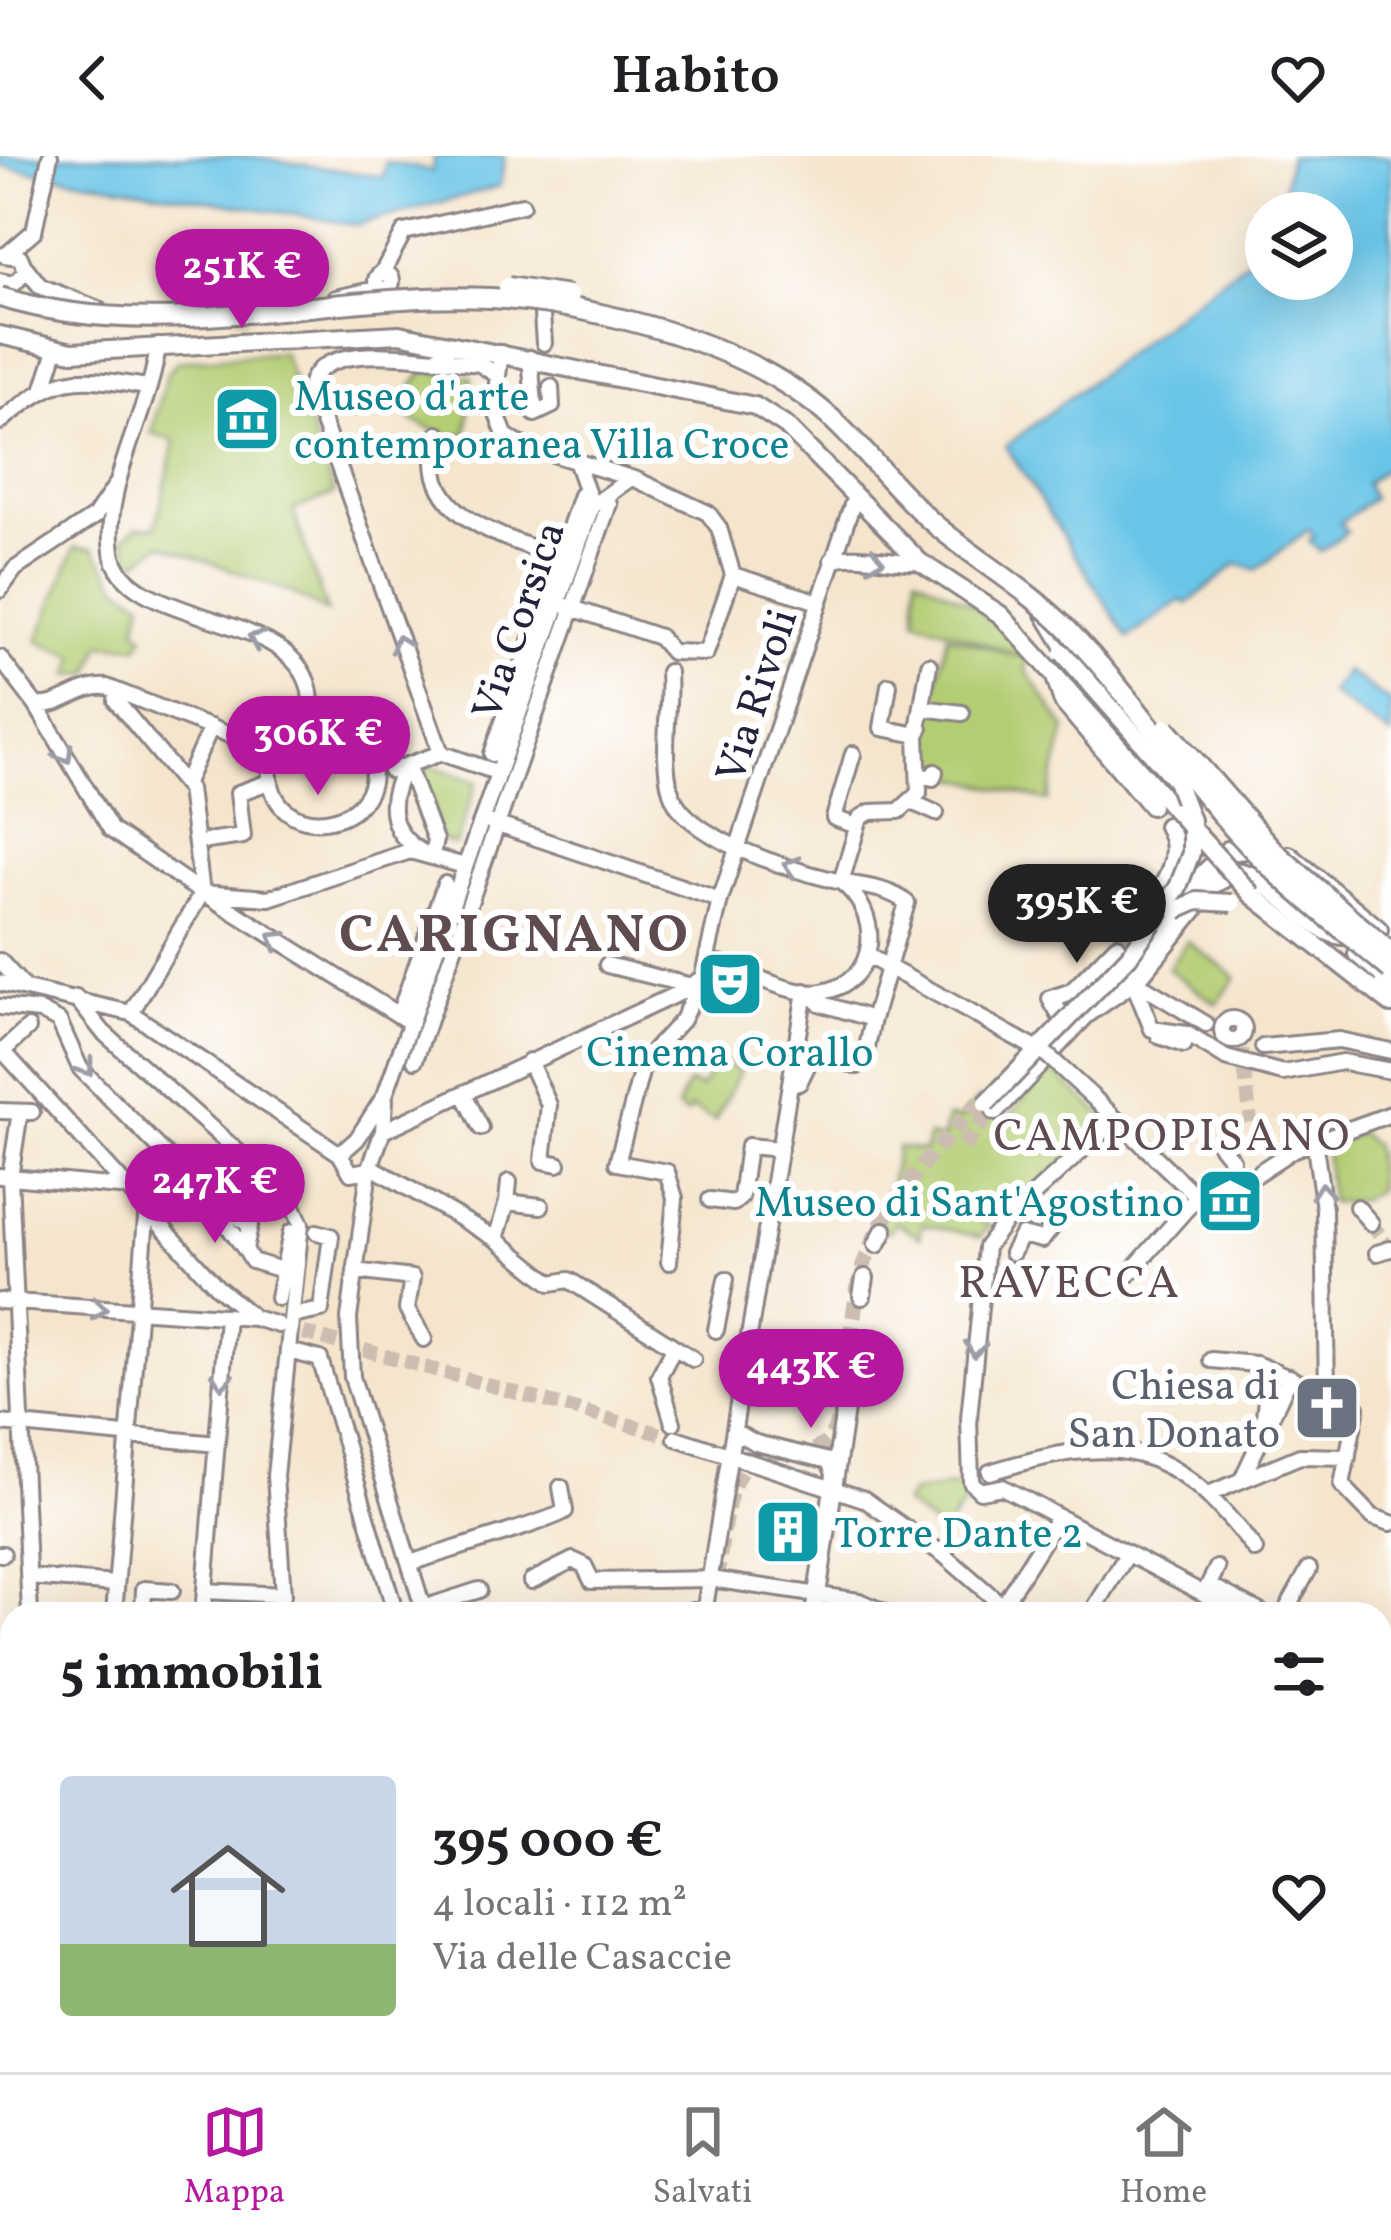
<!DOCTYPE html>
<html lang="it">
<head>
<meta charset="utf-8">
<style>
	body { margin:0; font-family:Vollkorn,serif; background:#f6f6f6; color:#202124; height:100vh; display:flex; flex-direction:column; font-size:45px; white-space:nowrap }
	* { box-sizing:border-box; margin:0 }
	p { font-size:39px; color:#757577 }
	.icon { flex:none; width:66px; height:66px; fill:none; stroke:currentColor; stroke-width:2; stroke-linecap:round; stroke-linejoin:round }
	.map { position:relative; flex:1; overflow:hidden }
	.panel { position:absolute; left:0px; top:1446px; width:1392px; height:471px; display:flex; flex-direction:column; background:#fff; border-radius:36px 36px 0 0; box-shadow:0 12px 48px #0002 }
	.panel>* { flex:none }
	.tools { position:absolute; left:1245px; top:36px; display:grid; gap:24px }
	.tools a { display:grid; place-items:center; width:108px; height:108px; border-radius:50%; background:#fff; box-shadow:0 12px 48px #0002; font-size:60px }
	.price { position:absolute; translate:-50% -102px; padding:0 27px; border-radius:42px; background:#b5179e; color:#fff; font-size:39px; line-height:78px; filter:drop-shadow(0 3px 6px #0008) }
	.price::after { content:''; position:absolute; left:50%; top:72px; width:36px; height:27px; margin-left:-18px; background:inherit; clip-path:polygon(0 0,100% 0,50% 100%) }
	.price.current { background:#222; color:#fff }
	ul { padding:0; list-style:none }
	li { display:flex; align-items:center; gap:36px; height:300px; padding:0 60px }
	li span { display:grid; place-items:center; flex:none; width:336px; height:240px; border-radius:12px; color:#555 }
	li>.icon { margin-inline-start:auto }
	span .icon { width:144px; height:144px; fill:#fffc; stroke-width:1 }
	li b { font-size:51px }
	h2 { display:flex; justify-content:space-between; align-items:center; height:144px; padding:0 60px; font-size:51px }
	header { display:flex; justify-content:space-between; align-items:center; height:156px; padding:0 60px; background:#fff; font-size:54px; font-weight:600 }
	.tab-bar { display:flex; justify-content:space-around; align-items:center; height:168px; border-top:3px solid #e0e0e0; background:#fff; font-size:33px; color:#757577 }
	.tab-bar a { display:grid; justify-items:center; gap:6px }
	.tab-bar .current { color:#b5179e }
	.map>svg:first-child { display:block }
	.green { fill:#b3cd73; stroke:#6a7857; stroke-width:3 }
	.water { fill:#69c5e7; stroke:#467491; stroke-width:3 }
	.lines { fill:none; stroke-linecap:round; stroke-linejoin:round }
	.minor-tunnel { stroke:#cbbeb0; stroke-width:14; stroke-dasharray:14 7; stroke-linecap:butt }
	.major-tunnel { stroke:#cbbeb0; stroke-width:16; stroke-dasharray:16 8; stroke-linecap:butt }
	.minor-casing { stroke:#8c8484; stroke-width:20 }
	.major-casing { stroke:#8c8484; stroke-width:22 }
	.highway-casing { stroke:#8c8484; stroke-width:24 }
	.minor { stroke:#fff; stroke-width:14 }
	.major { stroke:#fff; stroke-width:16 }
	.highway { stroke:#fff; stroke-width:18 }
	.minor-bridge-casing { stroke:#8c8484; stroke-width:20; stroke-linecap:butt }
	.major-bridge-casing { stroke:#8c8484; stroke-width:22; stroke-linecap:butt }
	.highway-bridge-casing { stroke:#8c8484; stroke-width:24; stroke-linecap:butt }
	.minor-bridge { stroke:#fff; stroke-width:14 }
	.major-bridge { stroke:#fff; stroke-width:16 }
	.highway-bridge { stroke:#fff; stroke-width:18 }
	.oneway { stroke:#9c9ca7 }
	.labels { text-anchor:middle; stroke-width:12; stroke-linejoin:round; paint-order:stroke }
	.culture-label { font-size:42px; fill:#0d838f; stroke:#fff; text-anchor:start }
	.street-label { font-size:42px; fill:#22223b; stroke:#fff }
	.worship-label { font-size:42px; fill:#5b616d; stroke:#fff; text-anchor:end }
	.neighbourhood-label { font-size:45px; letter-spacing:3px; fill:#5e4c4f; stroke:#fff }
	.district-label { font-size:54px; font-weight:bold; letter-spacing:3px; fill:#5e4c4f; stroke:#fff }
</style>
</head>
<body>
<header><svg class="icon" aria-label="back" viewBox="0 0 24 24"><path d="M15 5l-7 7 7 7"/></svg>Habito<svg class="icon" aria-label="heart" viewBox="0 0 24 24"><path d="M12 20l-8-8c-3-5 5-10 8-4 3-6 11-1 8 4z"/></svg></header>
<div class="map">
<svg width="1391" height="1916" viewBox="0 0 1391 1916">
	<rect width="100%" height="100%" fill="#fff"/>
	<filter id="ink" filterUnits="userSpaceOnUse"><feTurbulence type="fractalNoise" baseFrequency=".00833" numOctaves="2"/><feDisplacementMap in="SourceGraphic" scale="24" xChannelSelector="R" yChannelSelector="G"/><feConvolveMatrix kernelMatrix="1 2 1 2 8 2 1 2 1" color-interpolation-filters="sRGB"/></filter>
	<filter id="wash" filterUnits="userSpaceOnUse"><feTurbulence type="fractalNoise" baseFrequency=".004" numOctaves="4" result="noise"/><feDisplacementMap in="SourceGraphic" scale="48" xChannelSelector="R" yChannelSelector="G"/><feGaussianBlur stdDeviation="2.7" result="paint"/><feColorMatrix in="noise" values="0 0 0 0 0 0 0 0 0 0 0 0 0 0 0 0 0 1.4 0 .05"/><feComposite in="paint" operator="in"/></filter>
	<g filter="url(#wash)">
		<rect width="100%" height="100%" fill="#f5e5cd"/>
		<path class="green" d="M 283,196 L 334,338 L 293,354 L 327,456 L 290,436 L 162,388 L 133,408 L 123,383 L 137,371 L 156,370 L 175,285 L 151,277 L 167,217 L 178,205 Z
			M 424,214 L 472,221 L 467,277 L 451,281 L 412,265 L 412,230 Z
			M 75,391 L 94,393 L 119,430 L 143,446 L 136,471 L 144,479 L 139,490 L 101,488 L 90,518 L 70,519 L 76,500 L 38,485 Z
			M 916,419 L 975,450 L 1027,493 L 1021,500 L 916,463 Z
			M 948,479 L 1028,503 L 1025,513 L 1066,573 L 1048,645 L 929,615 L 924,584 Z
			M 432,610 L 477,626 L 456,689 L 440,684 L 415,617 Z
			M 1187,785 L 1236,821 L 1217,848 L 1168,813 Z
			M 716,903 L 740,915 L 715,965 L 691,952 L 687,958 L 677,952 L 688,927 L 701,932 Z
			M 1049,912 L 1109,965 L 1008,1058 L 994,1041 L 977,1063 L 990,1070 L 981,1081 L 922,1068 L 920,1081 L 896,1066 L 889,1076 L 875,1071 L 887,1048 L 897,991 L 925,995 L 928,980 L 943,983 L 947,962 L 961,963 L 979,942 L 1006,964 Z
			M 1360,977 L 1374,990 L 1378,1034 L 1361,1044 L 1330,1047 L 1325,991 Z
			M 964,1328 L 971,1340 L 942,1377 L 904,1348 L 912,1337 Z
			M 360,1905 L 506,1905 L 510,1916 L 365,1916 Z"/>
		<path class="water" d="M 0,0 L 250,0 L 383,21 L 386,6 L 432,15 L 435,0 L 505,0 L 500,30 L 357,69 L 0,10 Z
			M 1289,0 L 1391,0 L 1391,308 L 1366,327 L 1372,343 L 1340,367 L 1347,376 L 1320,396 L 1309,384 L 1314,380 L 1309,373 L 1256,414 L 1237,408 L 1187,448 L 1181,444 L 1128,482 L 1006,290 L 1266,89 L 1266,123 L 1332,123 L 1332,57 L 1280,57 Z
			M 1346,515 L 1391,547 L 1391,580 L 1330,537 Z"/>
	</g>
	<g filter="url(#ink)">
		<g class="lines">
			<path class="minor-tunnel" d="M 1242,894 L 1251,966
				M 1371,1067 L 1385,1086
				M 283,1171 L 676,1282
				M 124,1456 L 143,1457
				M 770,1916 L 770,1910
				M 914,1916 L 925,1905"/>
			<path class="major-tunnel" d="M 1117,790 L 1141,763
				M 963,991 L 992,953
				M 847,1209 C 852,1178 854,1145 862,1115 C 881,1049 935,993 981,944
				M 716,1424 C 722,1391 723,1330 748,1306 C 777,1279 828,1322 839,1258"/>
			<defs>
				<path id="minor" d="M 7,98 L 34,75 L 50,0
					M 26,112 L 40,130 L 98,153
					M 382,117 L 404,76 L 522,49
					M376 125a8 8 0 1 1 16 0a8 8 0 1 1-16 0Z
					M 0,125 L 14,128 L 26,115 L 20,101 L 4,99
					M 335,142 L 381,132
					M 542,159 L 544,187
					M 501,197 L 494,250 L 505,279 L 517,287 L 637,324 L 708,357 L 719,372 L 733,419 L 819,446
					M 530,202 L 535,258 L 552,250 L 551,231
					M 436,203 L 480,208 L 497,219
					M 44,231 L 56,194
					M 0,266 C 61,217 70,219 148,231
					M 438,278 C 413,363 509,382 568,404
					M 575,302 L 592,350
					M 832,404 C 853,395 894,408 920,406
					M 0,434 L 15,413 L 95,360 L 116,329
					M 566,450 L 659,481 L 672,496 L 706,497 L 733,419
					M 0,502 L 36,549 L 111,674 L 202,737 L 269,742 L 410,695 L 465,710
					M 668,516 C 671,555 660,598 671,636 C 684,683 792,714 837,725 C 861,731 886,730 907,747 L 873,863 L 819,847 L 805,835
					M 889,529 L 882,572 L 917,579 L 920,573
					M 117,535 L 116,545 L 189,633 L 202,737
					M 36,549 C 62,552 80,528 107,531 L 260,591 L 290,584 L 309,565 C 333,449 124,477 112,396 C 102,327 150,257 158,190
					M 930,553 L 962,557
					M 272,590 C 247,712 422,669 359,581 L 320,569
					M 441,597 L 310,230 C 320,188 402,200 436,203 L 454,188
					M 492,598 L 581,339
					M 853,598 L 834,662 L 854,669
					M 407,609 C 387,640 385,675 422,696
					M 407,609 L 435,684 L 432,699
					M 391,615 L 441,597 L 499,617
					M 919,619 L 933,622 L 935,616
					M 186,626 L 211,571
					M 914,647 L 936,657
					M 492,667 L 720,744
					M 207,685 L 243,680 L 238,637 L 269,626
					M 841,726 L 860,662 L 870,656 L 899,655 L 919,637 L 917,579 L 929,509
					M 207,739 L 411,867
					M 868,800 L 968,855
					M 0,805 L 21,828
					M 720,807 C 748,816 792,841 822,836 C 881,825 882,757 841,726
					M 607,809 L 692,830
					M 0,827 L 131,857 L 340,998
					M 1141,829 L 1206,868
					M 1136,833 L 1152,873 L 1187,878 L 1226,902 L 1283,917 L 1342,906 L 1391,915
					M 76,842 L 103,876 L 289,1041 L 301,1068 L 275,1320 L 283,1439 L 205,1435
					M 0,851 L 40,855 L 59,865 L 80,912 L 201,1034 L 162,1065
					M 131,857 L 202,737
					M 399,858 L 445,728
					M1222 874a11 11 0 1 1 22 0a11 11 0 1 1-22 0Z
					M 28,872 L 3,895 L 217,1131 L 254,1162
					M 1159,880 L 1184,889
					M 1263,891 L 1339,884 L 1391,895
					M 415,904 L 609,348
					M 529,905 L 549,949 L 543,1005 L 558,1008
					M 799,927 L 814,896 L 857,910 L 864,906 L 873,863
					M 465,940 L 481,972
					M 1095,943 L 1197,1041 L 1213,1047 L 1294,993 L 1391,958
					M 0,955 L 32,956
					M 20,956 L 10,1021 L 30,1458
					M 1115,964 L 1006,1064 L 986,1091 L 969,1262 L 971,1326 L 980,1335 L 1002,1331 L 1242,1458
					M 383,975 L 683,835 L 723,808
					M 1314,983 L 1324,1053 L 1327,1236
					M 1219,988 L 1232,1004
					M 340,998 L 357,983 L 385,939 L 592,350 L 631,322
					M 340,998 L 351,1017 L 369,1014 L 383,975 L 385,944
					M 372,1011 L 496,1083 L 551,1127 L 569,1124 L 693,1203
					M 369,1014 L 349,1162 L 352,1221 L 425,1458
					M 0,1020 L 130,1032
					M 201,1034 L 245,1093 L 250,1070 L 224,1050 L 216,1051
					M 710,1044 L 734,1047 L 741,1041 L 748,990 L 780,993
					M 507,1046 L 509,1026
					M 1357,1051 L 1371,1067
					M 1022,1079 L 1042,1084 L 1058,1064
					M 496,1083 L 507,1046 L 541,1050
					M 245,1093 L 252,1105 L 285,1115
					M 1012,1097 L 1022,1079
					M 1377,1097 L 1390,1093
					M 669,1106 L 675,1042 L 667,1016 L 617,1007 L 644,905 L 682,864 L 702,823 L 720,744 L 855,340
					M 355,1115 L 412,1122 L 407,1153 L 424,1183
					M 1129,1118 L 1197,1041
					M 278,1142 L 291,1076
					M 0,1145 L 254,1162 L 278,1169
					M 292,1160 L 321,1154 L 331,1080 L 317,1076
					M 716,1174 L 726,1123
					M 289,1195 L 320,1203 L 392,1445
					M 1211,1204 L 1256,1208 L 1357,1251 L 1342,1329 L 1373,1361 L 1391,1367
					M 1264,1261 L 1268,1226 L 1275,1215
					M 0,1267 L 217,1288
					M 673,1267 L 659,1220 L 674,1192
					M 735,1276 L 756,1287 L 829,1305 L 834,1318
					M 676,1282 L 864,1343 L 944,1399 L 1012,1458
					M 990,1316 C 1118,1277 1172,1283 1255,1394
					M 1242,1323 L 1290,1221
					M 1211,1337 L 1300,1300 L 1348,1301
					M 0,1398 L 3,1398
					M 410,1407 C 433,1399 557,1363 565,1355 L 561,1331
					M 29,1421 L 116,1428
					M 531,1425 L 573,1404 L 584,1409 L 592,1425 L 711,1423 L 859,1445 L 888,1458
					M 1219,1434 L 1264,1458
					M 1204,1438 L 1217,1412
					M 1002,1450 L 1058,1361
					M 423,1452 L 479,1434
					M 143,1457 L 144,1433 L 172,1435
					M 114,1458 L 147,1049
					M 203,1458 L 227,1161
					M 677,1458 L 706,1451
					M 704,1458 L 805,835
					M 1091,1458 L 1128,1397
					M 1284,1458 L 1309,1413
					M 0,1501 L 12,1502
					M 1380,1512 L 1391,1515
					M 0,1560 L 12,1559
					M 1380,1600 L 1391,1600
					M 0,1692 L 12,1692
					M 0,1820 L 12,1819
					M 1380,1849 L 1391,1861
					M 55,1905 L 55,1916
					M 100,1905 L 101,1916
					M 151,1905 L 152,1916
					M 338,1905 L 344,1916
					M 514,1905 L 518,1916
					M 660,1905 L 670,1916
					M 1207,1905 L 1216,1905
					M 529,1913 L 554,1905
					M 823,1916 L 824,1905
					M 979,1916 L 990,1905
					M 1033,1916 L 1036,1905
					M 1105,1916 L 1106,1905
					M 1371,1916 L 1391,1896"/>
				<path id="major" d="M 0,179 L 72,196 L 399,178 L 755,250 L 786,270 L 920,406 L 1001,459 L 1176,655
					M 1055,521 L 1063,546 L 1151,650
					M 1252,739 L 1391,848
					M 1141,763 C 1159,736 1187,703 1167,670
					M 1357,798 L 1382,818 L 1391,840
					M 1137,824 L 1195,753
					M 1062,862 L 1051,843 L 1072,836 L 1117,790
					M 995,956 L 1086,859 L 1132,827
					M 877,1088 L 884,1075
					M 862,1140 L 865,1122
					M 814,1458 L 854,1194
					M 689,1916 L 710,1905"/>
				<path id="highway" d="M 1045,456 L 1077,509
					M 1289,700 L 1378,774
					M 1167,755 L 1228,695 L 1263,691
					M 1098,834 L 1146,802 L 1206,731 L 1235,716 C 1278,721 1314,784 1350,779"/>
			</defs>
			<use href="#minor" class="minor-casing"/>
			<use href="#major" class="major-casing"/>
			<use href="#highway" class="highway-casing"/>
			<use href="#minor" class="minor"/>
			<use href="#major" class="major"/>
			<use href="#highway" class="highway"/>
			<defs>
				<path id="minor-bridge" d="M 968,855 L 1047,899 L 1095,943"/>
				<path id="major-bridge" d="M 1176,655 L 1252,739
					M 1177,754 L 1197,745 L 1232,747
					M 986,948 L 1129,800 L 1178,731 L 1191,697 L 1191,664 L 1176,625 L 1063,497"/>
				<path id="highway-bridge" d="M 508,131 L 569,140
					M 0,141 C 181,197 365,119 549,148 C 644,164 758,196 831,262 C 867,295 896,335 932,366 C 976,404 1027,432 1067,473 C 1130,538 1181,615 1242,682 C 1286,731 1341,771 1391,814
					M 1166,572 L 1274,695 L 1391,797"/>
			</defs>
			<use href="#minor-bridge" class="minor-bridge-casing"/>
			<use href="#major-bridge" class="major-bridge-casing"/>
			<use href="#highway-bridge" class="highway-bridge-casing"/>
			<use href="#minor-bridge" class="minor-bridge"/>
			<use href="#major-bridge" class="major-bridge"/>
			<use href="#highway-bridge" class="highway-bridge"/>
		</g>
		<defs><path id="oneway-chevron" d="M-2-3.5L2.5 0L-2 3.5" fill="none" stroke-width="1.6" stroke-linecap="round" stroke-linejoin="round" transform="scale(3)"/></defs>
		<g class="oneway">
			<use href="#oneway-chevron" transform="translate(876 404) rotate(10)"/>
			<use href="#oneway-chevron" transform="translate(256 483) rotate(-156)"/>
			<use href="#oneway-chevron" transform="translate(400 487) rotate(-110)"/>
			<use href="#oneway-chevron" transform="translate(65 599) rotate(60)"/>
			<use href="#oneway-chevron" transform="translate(791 710) rotate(-163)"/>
			<use href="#oneway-chevron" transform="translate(276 783) rotate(-149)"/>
			<use href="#oneway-chevron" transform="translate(86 912) rotate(55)"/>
			<use href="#oneway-chevron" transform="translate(1322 1035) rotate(-95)"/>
			<use href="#oneway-chevron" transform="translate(99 1153) rotate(5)"/>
			<use href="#oneway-chevron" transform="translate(975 1193) rotate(97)"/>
			<use href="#oneway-chevron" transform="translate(222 1225) rotate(94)"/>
		</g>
	</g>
	<defs>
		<symbol id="museum-square" viewBox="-11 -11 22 22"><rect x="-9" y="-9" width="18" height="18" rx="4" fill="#0f9aa8" stroke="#fff"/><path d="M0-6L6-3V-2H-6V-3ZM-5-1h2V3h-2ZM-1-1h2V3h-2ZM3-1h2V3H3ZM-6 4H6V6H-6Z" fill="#fff"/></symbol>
		<symbol id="theatre-square" viewBox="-11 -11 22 22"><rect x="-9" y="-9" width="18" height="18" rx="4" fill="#0f9aa8" stroke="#fff"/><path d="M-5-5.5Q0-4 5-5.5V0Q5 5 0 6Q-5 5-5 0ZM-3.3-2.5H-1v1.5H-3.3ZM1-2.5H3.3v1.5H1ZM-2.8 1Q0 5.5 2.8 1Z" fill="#fff"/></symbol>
		<symbol id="church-square" viewBox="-11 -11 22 22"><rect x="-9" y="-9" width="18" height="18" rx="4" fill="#6b7280" stroke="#fff"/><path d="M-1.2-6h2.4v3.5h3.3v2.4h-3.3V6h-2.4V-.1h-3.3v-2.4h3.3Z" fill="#fff"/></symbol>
		<symbol id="building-square" viewBox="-11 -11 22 22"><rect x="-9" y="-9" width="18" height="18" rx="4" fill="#0f9aa8" stroke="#fff"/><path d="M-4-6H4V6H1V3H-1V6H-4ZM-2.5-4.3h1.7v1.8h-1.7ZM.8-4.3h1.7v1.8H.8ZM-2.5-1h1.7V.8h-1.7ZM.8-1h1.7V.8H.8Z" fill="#fff"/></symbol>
	</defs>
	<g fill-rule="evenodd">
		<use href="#museum-square" x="209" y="225" width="76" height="76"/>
		<use href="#theatre-square" x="692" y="790" width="76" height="76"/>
		<use href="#museum-square" x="1192" y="1007" width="76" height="76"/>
		<use href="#church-square" x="1289" y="1214" width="76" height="76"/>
		<use href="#building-square" x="750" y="1338" width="76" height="76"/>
	</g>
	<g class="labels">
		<g class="culture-label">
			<text x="294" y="254">Museo d'arte<tspan x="294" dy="48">contemporanea Villa Croce</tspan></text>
			<text x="730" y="910" text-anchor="middle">Cinema Corallo</text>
			<text x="1184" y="1060" text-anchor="end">Museo di Sant'Agostino</text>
			<text x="834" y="1391">Torre Dante 2</text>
		</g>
		<g class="street-label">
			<text transform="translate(517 464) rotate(-71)" y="15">Via Corsica</text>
			<text transform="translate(755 539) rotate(-72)" y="15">Via Rivoli</text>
		</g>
		<g class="worship-label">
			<text x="1280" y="1243">Chiesa di<tspan x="1280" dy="48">San Donato</tspan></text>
		</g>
		<g class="neighbourhood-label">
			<text x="1173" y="994">CAMPOPISANO</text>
			<text x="1070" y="1141">RAVECCA</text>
		</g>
		<g class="district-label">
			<text x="515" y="795">CARIGNANO</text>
		</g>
	</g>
</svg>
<div class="tools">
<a><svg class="icon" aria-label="layers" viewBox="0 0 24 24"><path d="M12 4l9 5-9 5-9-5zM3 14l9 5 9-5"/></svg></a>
</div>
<b class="price" style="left:242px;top:175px">251K €</b>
<b class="price" style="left:318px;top:642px">306K €</b>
<b class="price current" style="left:1077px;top:810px">395K €</b>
<b class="price" style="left:215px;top:1090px">247K €</b>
<b class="price" style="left:811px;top:1275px">443K €</b>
<section class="panel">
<h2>5 immobili<svg class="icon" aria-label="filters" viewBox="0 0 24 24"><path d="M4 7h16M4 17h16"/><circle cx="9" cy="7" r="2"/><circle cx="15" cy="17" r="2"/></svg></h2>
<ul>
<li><span style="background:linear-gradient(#c9d6e8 70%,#8fb573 0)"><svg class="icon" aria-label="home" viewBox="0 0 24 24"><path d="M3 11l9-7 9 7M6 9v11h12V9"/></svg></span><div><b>395 000 €</b><p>4 locali · 112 m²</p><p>Via delle Casaccie</p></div><svg class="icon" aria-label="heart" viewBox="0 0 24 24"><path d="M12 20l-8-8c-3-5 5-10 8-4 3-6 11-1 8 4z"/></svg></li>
</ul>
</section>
</div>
<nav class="tab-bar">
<a class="current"><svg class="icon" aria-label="map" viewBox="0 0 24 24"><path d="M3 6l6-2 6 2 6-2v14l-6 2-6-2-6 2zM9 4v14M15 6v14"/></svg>Mappa</a>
<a><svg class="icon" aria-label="saved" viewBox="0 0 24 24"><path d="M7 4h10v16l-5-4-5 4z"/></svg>Salvati</a>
<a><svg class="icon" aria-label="home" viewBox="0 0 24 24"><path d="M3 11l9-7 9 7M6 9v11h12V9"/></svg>Home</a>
</nav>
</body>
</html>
